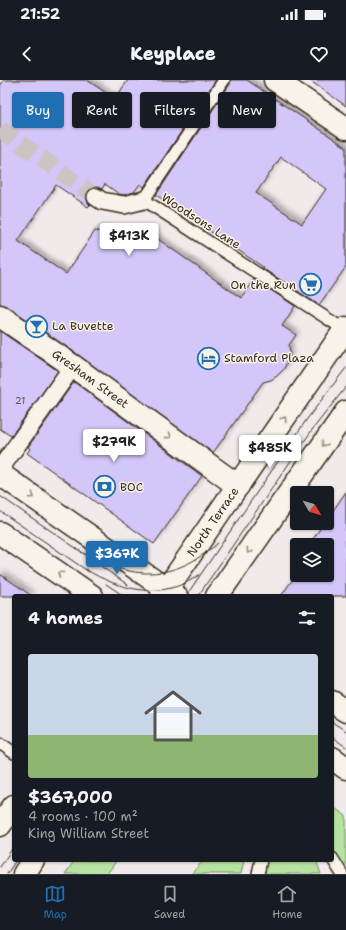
<!DOCTYPE html>
<html lang="en">
<head>
<meta charset="utf-8">
<style>
	body { margin:0; font-family:"Shantell Sans",sans-serif; background:#20242c; color:#f1f3f6; height:100vh; display:flex; flex-direction:column; font-size:15px; white-space:nowrap }
	* { box-sizing:border-box; margin:0 }
	p { font-size:13px; color:#9ea1a6 }
	.icon { flex:none; width:22px; height:22px; fill:none; stroke:currentColor; stroke-width:2; stroke-linecap:round; stroke-linejoin:round }
	.map { position:relative; flex:1; overflow:hidden }
	.side { position:absolute; left:12px; top:514px; width:322px; height:268px; display:flex; flex-direction:column; background:#171b24; border-radius:4px; box-shadow:0 1px 3px #0004 }
	.side>* { flex:none }
	.hud { position:absolute; left:12px; top:12px; width:322px; height:36px; display:flex; gap:8px }
	.needle { width:26px; rotate:128deg }
	.fabs { position:absolute; left:290px; top:406px; display:grid; gap:8px }
	.fabs a { display:grid; place-items:center; width:44px; height:44px; border-radius:4px; background:#171b24; box-shadow:0 1px 3px #0004; font-size:20px }
	.price { position:absolute; translate:-50% -34px; padding:0 9px; border-radius:4px; background:#fff; color:#222; font-size:13px; line-height:26px; filter:drop-shadow(0 1px 2px #0008) }
	.price::after { content:''; position:absolute; left:50%; top:24px; width:12px; height:9px; margin-left:-6px; background:inherit; clip-path:polygon(0 0,100% 0,50% 100%) }
	.price.on { background:#1f6fb2; color:#fff }
	ul { padding:0; list-style:none }
	li { display:grid; align-content:center; gap:8px; height:212px; padding:0 16px }
	li span { display:grid; place-items:center; height:124px; border-radius:4px; color:#555 }
	li>.icon { margin-inline-start:auto }
	span .icon { width:72px; height:72px; fill:#fffc; stroke-width:1 }
	li b { font-size:17px }
	h2 { display:flex; justify-content:space-between; align-items:center; height:48px; padding:0 16px; font-size:17px }
	.tag { padding:0 14px; border-radius:4px; background:#171b24; box-shadow:0 1px 3px #0004; font-size:14px; line-height:36px }
	.tag.on { background:#1f6fb2; color:#fff }
	.status { display:flex; justify-content:space-between; align-items:center; height:28px; padding:0 20px; background:#171b24; direction:ltr }
	.status svg { height:11px; fill:currentColor }
	header { display:flex; justify-content:space-between; align-items:center; height:52px; padding:0 16px; background:#171b24; font-size:18px; font-weight:800 }
	.dock { display:flex; justify-content:space-around; align-items:center; height:56px; border-top:1px solid #363941; background:#171b24; font-size:11px; color:#9ea1a6 }
	.dock a { display:grid; justify-items:center; gap:2px }
	.dock .on { color:#1f6fb2 }
	.map>svg:first-child { display:block }
	.green { fill:#b6e3a1; stroke:#788660 }
	.building { fill:#d3c6f8; stroke:#3b2a1e; fill-rule:evenodd; filter:url(#shadow) }
	.lines { fill:none; stroke-linecap:round; stroke-linejoin:round }
	.pedestrian-tunnel { stroke:#ccc4c2; stroke-width:17; stroke-dasharray:17 8; stroke-linecap:butt }
	.service-casing { stroke:#3b2a1e; stroke-width:14 }
	.pedestrian-casing { stroke:#3b2a1e; stroke-width:20 }
	.minor-casing { stroke:#3b2a1e; stroke-width:25 }
	.secondary-casing { stroke:#3b2a1e; stroke-width:25 }
	.service { stroke:#f7f3e8; stroke-width:11 }
	.pedestrian { stroke:#f7f3e8; stroke-width:17 }
	.minor { stroke:#f7f3e8; stroke-width:22 }
	.secondary { stroke:#f7f3e8; stroke-width:22 }
	.tram { stroke:#3b2a1e; stroke-width:1 }
	.oneway { stroke:#998e83 }
	.labels { text-anchor:middle; stroke-width:3; stroke-linejoin:round; paint-order:stroke }
	.number-label { font-size:10px; fill:#615154 }
	.street-label { font-size:12px; fill:#3b2a1e; stroke:#f7f3e8 }
	.poi-label { font-size:12px; fill:#3b2a1e; stroke:#f7f3e8; text-anchor:start }
</style>
</head>
<body>
<div class="status"><b>21:52</b><svg viewBox="0 0 49 12"><path d="M0 12V9h3v3zM5 12V6h3v6zM10 12V3h3v9zM15 12V0h3v12zM26 1h20v11H26zM47 4h2v5h-2z"/></svg></div>
<header><svg class="icon" aria-label="back" viewBox="0 0 24 24"><path d="M15 5l-7 7 7 7"/></svg>Keyplace<svg class="icon" aria-label="heart" viewBox="0 0 24 24"><path d="M12 20l-8-8c-3-5 5-10 8-4 3-6 11-1 8 4z"/></svg></header>
<div class="map">
<svg width="346" height="794" viewBox="0 0 346 794">
	<defs>
		<filter id="shadow"><feDropShadow dx="3.5" dy="-3.5" stdDeviation="2" flood-color="#0004"/></filter>
	</defs>
	<rect width="100%" height="100%" fill="#f0eaeb"/>
	<filter id="ink" filterUnits="userSpaceOnUse"><feTurbulence type="fractalNoise" baseFrequency=".025" numOctaves="2"/><feDisplacementMap in="SourceGraphic" scale="8" xChannelSelector="R" yChannelSelector="G"/><feConvolveMatrix kernelMatrix="1 2 1 2 8 2 1 2 1" color-interpolation-filters="sRGB"/></filter>
	<g filter="url(#ink)">
		<path class="green" d="M 332,726 L 346,736 L 346,793 L 332,777 Z
			M 75,780 L 117,780 L 107,794 L 65,794 Z
			M 204,780 L 244,780 L 241,794 L 191,794 Z
			M 267,780 L 316,780 L 321,794 L 265,794 Z"/>
		<path class="building" d="M 4,0 L 87,0 L 115,19 L 128,0 L 216,0 L 144,107 L 140,104 L 134,112 L 124,115 L 119,114 L 105,104 L 102,109 L 97,107 L 92,108 L 88,111 L 86,116 L 87,121 L 90,125 L 88,127 L 56,105 L 18,161 L 66,194 L 95,151 L 155,157 L 241,218 L 254,199 L 295,226 L 282,246 L 296,255 L 289,265 L 290,274 L 284,289 L 277,296 L 271,300 L 263,302 L 213,373 L 80,276 L 7,226 L 0,224 L 0,6 Z
			M 231,0 L 247,0 L 346,67 L 346,187 L 319,225 L 262,188 L 263,187 L 156,115 L 230,4 ZM 281,77 L 326,109 L 302,144 L 256,113 Z
			M 309,0 L 346,0 L 346,26 Z
			M 0,251 L 58,291 L 11,356 L 0,349 Z
			M 74,302 L 202,396 L 154,464 L 27,373 L 30,369 L 28,367 Z
			M 346,412 L 346,516 L 281,516 L 296,495 L 327,495 L 327,465 L 309,465 L 324,443 L 327,443 L 327,439 Z
			M 0,494 L 32,516 L 0,516 Z"/>
		<g class="lines">
			<path class="pedestrian-tunnel" d="M 0,49 L 96,117"/>
			<defs>
				<path id="service" d="M 224,0 L 144,120 L 345,250
					M 0,663 L 14,673
					M 332,778 L 342,794
					M 258,794 L 261,780"/>
				<path id="pedestrian" d="M 96,117 L 102,121 L 124,125 L 144,120
					M 0,389 L 73,286"/>
				<g id="minor">
					<path d="M 275,0 L 346,48"/>
					<path id="s1" d="M 0,236 L 73,286 L 238,406"/>
				</g>
				<g id="secondary">
					<path d="M 0,394 L 176,516"/>
					<path d="M 0,453 L 92,516"/>
					<path id="s2" d="M 162,516 L 346,248"/>
					<path d="M 217,516 L 346,332"/>
					<path d="M 332,622 L 346,631"/>
					<path d="M 332,678 L 346,688"/>
					<path d="M 0,745 L 14,726"/>
					<path d="M 24,794 L 33,780"/>
				</g>
			</defs>
			<use href="#service" class="service-casing"/>
			<use href="#pedestrian" class="pedestrian-casing"/>
			<use href="#minor" class="minor-casing"/>
			<use href="#secondary" class="secondary-casing"/>
			<use href="#service" class="service"/>
			<use href="#pedestrian" class="pedestrian"/>
			<use href="#minor" class="minor"/>
			<use href="#secondary" class="secondary"/>
			<path class="tram" d="M 0,416 L 86,475
				M 0,431 L 89,492
				M 81,472 C 132,500 172,503 218,463
				M 102,487 L 128,505
				M 85,489 C 121,511 163,521 199,495
				M 106,504 L 124,516
				M 186,516 L 307,339 L 346,288
				M 198,516 L 312,350 L 346,307
				M 332,642 L 346,651
				M 332,657 L 346,667
				M 0,787 L 14,766
				M 7,794 L 16,780"/>
		</g>
		<defs><path id="oneway-chevron" d="M-2-3.5L2.5 0L-2 3.5" fill="none" stroke-width="1.6" stroke-linecap="round" stroke-linejoin="round"/></defs>
		<g class="oneway">
			<use href="#oneway-chevron" transform="translate(284 339) rotate(-56)"/>
			<use href="#oneway-chevron" transform="translate(169 356) rotate(36)"/>
			<use href="#oneway-chevron" transform="translate(324 364) rotate(125)"/>
			<use href="#oneway-chevron" transform="translate(32 416) rotate(34)"/>
			<use href="#oneway-chevron" transform="translate(249 471) rotate(125)"/>
			<use href="#oneway-chevron" transform="translate(60 494) rotate(-145)"/>
		</g>
	</g>
	<defs>
		<symbol id="supermarket-ring" viewBox="-11 -11 22 22"><circle r="9.5" fill="#f7f3e8" stroke="#1f6fb2" stroke-width="1.5"/><path d="M-6-5.5h2.5l.6 2H6L4.5 2H-2.5L-4.4-4H-6ZM-1.5 3.2a1.3 1.3 0 1 0 .1 0ZM3 3.2a1.3 1.3 0 1 0 .1 0Z" fill="#1f6fb2"/></symbol>
		<symbol id="bar-ring" viewBox="-11 -11 22 22"><circle r="9.5" fill="#f7f3e8" stroke="#1f6fb2" stroke-width="1.5"/><path d="M-6-5H6L.8 .8V4.5H3.5V6h-7V4.5H-.8V.8Z" fill="#1f6fb2"/></symbol>
		<symbol id="hotel-ring" viewBox="-11 -11 22 22"><circle r="9.5" fill="#f7f3e8" stroke="#1f6fb2" stroke-width="1.5"/><path d="M-6-4.5h1.5V1H6V5H4.5V3h-9V5H-6ZM-4 0a1.8 1.8 0 1 1 3.6 0ZM.5 0V-2.5h3Q6-2.5 6 0Z" fill="#1f6fb2"/></symbol>
		<symbol id="bank-ring" viewBox="-11 -11 22 22"><circle r="9.5" fill="#f7f3e8" stroke="#1f6fb2" stroke-width="1.5"/><path d="M-6-4H6V4H-6ZM0-2.3a2.3 2.3 0 1 0 0 4.6a2.3 2.3 0 1 0 0-4.6Z" fill="#1f6fb2"/></symbol>
	</defs>
	<g fill-rule="evenodd">
		<use href="#supermarket-ring" x="298" y="192" width="25" height="25"/>
		<use href="#bar-ring" x="24" y="234" width="25" height="25"/>
		<use href="#hotel-ring" x="196" y="266" width="25" height="25"/>
		<use href="#bank-ring" x="92" y="394" width="25" height="25"/>
	</g>
	<g class="labels">
		<g class="number-label">
			<text x="20" y="324">21</text>
		</g>
		<g class="street-label">
			<text transform="translate(201 141) rotate(33)" y="4">Woodsons Lane</text>
			<text dy="4" stroke="none"><textPath href="#s1" startOffset="110">Gresham Street</textPath></text>
			<text dy="4" stroke="none"><textPath href="#s2" startOffset="90">North Terrace</textPath></text>
		</g>
		<g class="poi-label">
			<text x="296" y="209" text-anchor="end">On the Run</text>
			<text x="52" y="250">La Buvette</text>
			<text x="224" y="282">Stamford Plaza</text>
			<text x="120" y="411">BOC</text>
		</g>
	</g>
</svg>
<div class="fabs">
<a><svg class="needle" viewBox="-14 -14 28 28"><path d="M0-13l5 13h-10z" fill="#e53935"/><path d="M0 13l5-13h-10z" fill="#9ea1a6"/></svg></a>
<a><svg class="icon" aria-label="layers" viewBox="0 0 24 24"><path d="M12 4l9 5-9 5-9-5zM3 14l9 5 9-5"/></svg></a>
</div>
<b class="price" style="left:129px;top:177px">$413K</b>
<b class="price" style="left:114px;top:383px">$279K</b>
<b class="price" style="left:270px;top:389px">$485K</b>
<b class="price on" style="left:117px;top:495px">$367K</b>
<div class="hud">
<a class="tag on">Buy</a>
<a class="tag">Rent</a>
<a class="tag">Filters</a>
<a class="tag">New</a>
</div>
<section class="side">
<h2>4 homes<svg class="icon" aria-label="filters" viewBox="0 0 24 24"><path d="M4 7h16M4 17h16"/><circle cx="9" cy="7" r="2"/><circle cx="15" cy="17" r="2"/></svg></h2>
<ul>
<li><span style="background:linear-gradient(#c9d6e8 65%,#8fb573 0)"><svg class="icon" aria-label="home" viewBox="0 0 24 24"><path d="M3 11l9-7 9 7M6 9v11h12V9"/></svg></span><div><b>$367,000</b><p>4 rooms · 100 m²</p><p>King William Street</p></div></li>
</ul>
</section>
</div>
<nav class="dock">
<a class="on"><svg class="icon" aria-label="map" viewBox="0 0 24 24"><path d="M3 6l6-2 6 2 6-2v14l-6 2-6-2-6 2zM9 4v14M15 6v14"/></svg>Map</a>
<a><svg class="icon" aria-label="saved" viewBox="0 0 24 24"><path d="M7 4h10v16l-5-4-5 4z"/></svg>Saved</a>
<a><svg class="icon" aria-label="home" viewBox="0 0 24 24"><path d="M3 11l9-7 9 7M6 9v11h12V9"/></svg>Home</a>
</nav>
</body>
</html>
